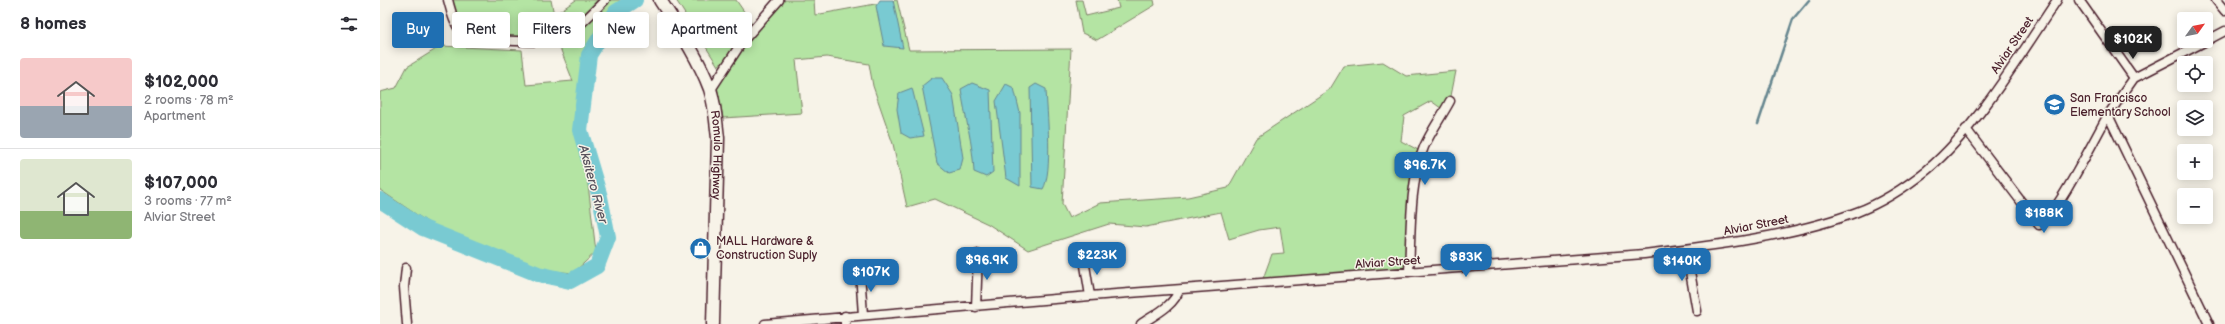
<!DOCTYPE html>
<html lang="en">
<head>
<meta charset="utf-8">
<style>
	body { margin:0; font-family:"Balsamiq Sans",sans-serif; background:#f7f7f7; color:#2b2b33; height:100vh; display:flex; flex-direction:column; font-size:15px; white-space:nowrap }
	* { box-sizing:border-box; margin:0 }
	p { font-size:13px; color:#7c7c81 }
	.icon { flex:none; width:22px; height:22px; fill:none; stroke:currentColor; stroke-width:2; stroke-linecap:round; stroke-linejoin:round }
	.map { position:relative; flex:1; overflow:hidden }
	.sheet { display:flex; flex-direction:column; background:#fff; width:380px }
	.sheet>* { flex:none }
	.guide { position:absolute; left:12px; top:12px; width:380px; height:36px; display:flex; gap:8px }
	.needle { width:26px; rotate:57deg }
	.fabs { position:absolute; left:1797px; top:12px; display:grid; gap:8px }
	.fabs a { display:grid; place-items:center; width:36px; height:36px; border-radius:4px; background:#fff; box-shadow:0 2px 10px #0003; font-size:20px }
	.price { position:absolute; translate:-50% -34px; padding:0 9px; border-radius:8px; background:#1f6fb2; color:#fff; font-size:13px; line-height:26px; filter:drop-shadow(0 1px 2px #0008) }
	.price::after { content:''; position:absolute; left:50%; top:24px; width:12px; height:9px; margin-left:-6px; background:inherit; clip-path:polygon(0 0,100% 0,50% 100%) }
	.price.on { background:#222; color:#fff }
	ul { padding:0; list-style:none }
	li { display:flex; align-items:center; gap:12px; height:100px; padding:0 20px }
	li+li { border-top:1px solid #e1e1e2 }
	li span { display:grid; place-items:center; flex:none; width:112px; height:80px; border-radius:4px; color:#555 }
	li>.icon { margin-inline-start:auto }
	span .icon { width:48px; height:48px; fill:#fffc; stroke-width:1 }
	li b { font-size:17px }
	h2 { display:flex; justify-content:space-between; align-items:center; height:48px; padding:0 20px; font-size:17px }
	.chip { padding:0 14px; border-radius:4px; background:#fff; box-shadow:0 2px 10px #0003; font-size:14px; line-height:36px }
	.chip.on { background:#1f6fb2; color:#fff }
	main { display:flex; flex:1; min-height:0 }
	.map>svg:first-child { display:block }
	.green { fill:#b4e4a3; stroke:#7f8267 }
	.water { fill:#79cad2; stroke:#66868f }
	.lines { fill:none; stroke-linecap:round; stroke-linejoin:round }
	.stream { stroke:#66868f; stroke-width:2.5 }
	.river { stroke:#79cad2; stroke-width:16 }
	.minor-casing { stroke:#4a1f2b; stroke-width:11 }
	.highway-casing { stroke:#4a1f2b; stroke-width:15 }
	.minor { stroke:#f7f3e8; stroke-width:8 }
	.highway { stroke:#f7f3e8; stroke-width:12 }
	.labels { text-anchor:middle; stroke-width:3; stroke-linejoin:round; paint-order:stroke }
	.street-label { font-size:12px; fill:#4a1f2b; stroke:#f7f3e8 }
	.poi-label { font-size:12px; fill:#4a1f2b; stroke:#f7f3e8; text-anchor:start }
	.water-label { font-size:13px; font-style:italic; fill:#58525d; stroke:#f7f3e8 }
</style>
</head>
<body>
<main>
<section class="sheet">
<h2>8 homes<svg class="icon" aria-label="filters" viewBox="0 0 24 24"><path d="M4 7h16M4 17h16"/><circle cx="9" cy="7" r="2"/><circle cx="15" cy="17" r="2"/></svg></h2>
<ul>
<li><span style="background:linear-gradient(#f6c9c9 60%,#9aa5b1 0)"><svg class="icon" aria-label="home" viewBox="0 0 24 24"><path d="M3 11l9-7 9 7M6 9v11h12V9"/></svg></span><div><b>$102,000</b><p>2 rooms · 78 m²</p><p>Apartment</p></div></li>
<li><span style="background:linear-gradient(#dfe7d0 65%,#8fb573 0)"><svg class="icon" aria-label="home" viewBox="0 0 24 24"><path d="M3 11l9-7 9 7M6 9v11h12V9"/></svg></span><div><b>$107,000</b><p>3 rooms · 77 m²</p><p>Alviar Street</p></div></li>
</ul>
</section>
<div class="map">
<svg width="1845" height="324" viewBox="0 0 1845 324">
	<rect width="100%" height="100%" fill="#f7f3e8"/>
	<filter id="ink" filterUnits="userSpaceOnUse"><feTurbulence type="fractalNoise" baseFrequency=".025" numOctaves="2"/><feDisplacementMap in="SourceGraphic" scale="8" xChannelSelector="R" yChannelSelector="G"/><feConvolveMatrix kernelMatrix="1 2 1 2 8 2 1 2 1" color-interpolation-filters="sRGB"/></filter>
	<g filter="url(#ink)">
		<path class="green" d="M 68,0 L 171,0 L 174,15 L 196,0 L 251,0 L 236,12 L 209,55 L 201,125 L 216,252 L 193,273 L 162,270 L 49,223 L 0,190 L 0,92 L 16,88 L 27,67 L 61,46 L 142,50 L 146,85 L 193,81 L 180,48 L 190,33 L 176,40 L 97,37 L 83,32 Z
			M 296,0 L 356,0 L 374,26 L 399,0 L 434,0 L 435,15 L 517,0 L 529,50 L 691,49 L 682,204 L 689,218 L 720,203 L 808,197 L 848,188 L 876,138 L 950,89 L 964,66 L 1003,62 L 1026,76 L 1076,71 L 1070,101 L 1065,111 L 1051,101 L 1024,116 L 1021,141 L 1042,152 L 1029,272 L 881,284 L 892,254 L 904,253 L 900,227 L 879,230 L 849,239 L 841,212 L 766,227 L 729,224 L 648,250 L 608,224 L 555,199 L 527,207 L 513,144 L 493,86 L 489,64 L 447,57 L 416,60 L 422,113 L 343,118 L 336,81 L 354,53 L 338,66 Z
			M 696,0 L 702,0 L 706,16 L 739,8 L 737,0 L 774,0 L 775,5 L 717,40 L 702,33 Z"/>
		<path class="water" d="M 500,0 L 513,0 L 523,48 L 504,46 L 496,6 Z
			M 552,78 L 562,78 L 573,95 L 583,158 L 580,170 L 569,173 L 557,163 L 542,86 Z
			M 592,83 L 610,90 L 613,172 L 606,177 L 594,172 C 593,144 585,117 581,89 Z
			M 626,84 L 634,88 L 640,113 L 640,186 L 626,178 L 616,101 Z
			M 656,84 L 666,89 C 667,111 673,173 663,189 L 652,187 L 650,88 Z
			M 532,88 L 544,136 L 530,138 L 521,133 L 517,109 L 519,93 Z"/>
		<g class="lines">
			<path class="stream" d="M 1378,124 L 1413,19 L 1429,0"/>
			<path class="river" d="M 0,200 L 43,228 L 158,274 L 190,281 L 217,266 L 228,237 L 220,197 L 200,130 L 209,55 L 236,12 L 255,0"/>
			<defs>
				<path id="minor" d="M 68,0 C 71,10 73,23 81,31 C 84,33 89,36 92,37 C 104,40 168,44 178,39 C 197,30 210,15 225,0
					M 1699,0 L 1754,78 L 1826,41
					M 1836,0 L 1845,11
					M 1826,41 L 1845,31
					M 1754,78 L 1728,115 L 1829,324
					M 330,91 L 362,42 L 399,0
					M 1586,129 L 1659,225 C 1675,219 1717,134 1728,115
					M 1306,249 L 1317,311
					M 704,259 L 710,296
					M 26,268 L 24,287 L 27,324
					M 480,272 L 483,315
					M 1029,272 C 1031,234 1029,183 1044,147 C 1051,131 1062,116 1070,101
					M 596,307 L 598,254
					M 465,316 L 465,324
					M 385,324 L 710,296 L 1264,254 C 1331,246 1414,236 1477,212 C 1501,203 1527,186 1547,170 C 1597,128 1640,55 1677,0
					M 761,324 C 774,315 794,306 799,290"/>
				<g id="highway">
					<path id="s1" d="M 280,0 C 298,28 318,57 330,89 C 335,104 336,122 338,138 L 333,324"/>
				</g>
			</defs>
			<use href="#minor" class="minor-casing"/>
			<use href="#highway" class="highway-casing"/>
			<use href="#minor" class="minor"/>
			<use href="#highway" class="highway"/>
		</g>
	</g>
	<defs>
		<symbol id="school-disc" viewBox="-11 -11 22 22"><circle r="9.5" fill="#1f6fb2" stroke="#f7f3e8"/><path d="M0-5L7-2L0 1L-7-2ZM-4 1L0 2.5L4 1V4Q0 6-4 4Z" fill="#fff"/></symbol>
		<symbol id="shop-disc" viewBox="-11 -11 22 22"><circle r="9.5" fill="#1f6fb2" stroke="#f7f3e8"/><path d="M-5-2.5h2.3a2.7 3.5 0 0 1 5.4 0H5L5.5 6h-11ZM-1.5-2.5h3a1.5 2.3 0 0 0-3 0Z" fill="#fff"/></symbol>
	</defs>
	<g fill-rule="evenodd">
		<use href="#school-disc" x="1662" y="92" width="25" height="25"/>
		<use href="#shop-disc" x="308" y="236" width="25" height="25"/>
	</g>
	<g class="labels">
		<g class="street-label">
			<text transform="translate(1632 45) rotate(-56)" y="4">Alviar Street</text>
			<text dy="4" stroke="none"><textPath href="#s1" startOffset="169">Romulo Highway</textPath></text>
			<text transform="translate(1376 225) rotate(-11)" y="4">Alviar Street</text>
			<text transform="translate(1008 262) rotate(-4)" y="4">Alviar Street</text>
		</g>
		<g class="poi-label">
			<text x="1690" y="102">San Francisco<tspan x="1690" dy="14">Elementary School</tspan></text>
			<text x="336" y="245">MALL Hardware &amp;<tspan x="336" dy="14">Construction Suply</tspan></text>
		</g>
		<g class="water-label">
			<text transform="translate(214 184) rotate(75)" y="5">Aksitero River</text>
		</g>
	</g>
</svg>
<div class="fabs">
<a><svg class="needle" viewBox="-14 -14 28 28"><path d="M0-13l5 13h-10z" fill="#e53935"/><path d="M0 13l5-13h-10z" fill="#7c7c81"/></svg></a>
<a><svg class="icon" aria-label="locate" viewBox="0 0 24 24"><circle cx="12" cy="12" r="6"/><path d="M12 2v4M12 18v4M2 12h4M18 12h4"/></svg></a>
<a><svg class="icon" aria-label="layers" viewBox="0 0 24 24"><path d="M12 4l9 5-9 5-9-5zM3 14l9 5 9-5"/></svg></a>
<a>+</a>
<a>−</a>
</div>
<b class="price on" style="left:1753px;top:60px">$102K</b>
<b class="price" style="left:1045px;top:186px">$96.7K</b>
<b class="price" style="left:1664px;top:234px">$188K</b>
<b class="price" style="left:717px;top:276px">$223K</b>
<b class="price" style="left:1086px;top:278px">$83K</b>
<b class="price" style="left:607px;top:281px">$96.9K</b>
<b class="price" style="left:1302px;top:282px">$140K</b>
<b class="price" style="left:491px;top:293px">$107K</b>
<div class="guide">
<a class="chip on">Buy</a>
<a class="chip">Rent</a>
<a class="chip">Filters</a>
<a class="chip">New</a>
<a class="chip">Apartment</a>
</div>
</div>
</main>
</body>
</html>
